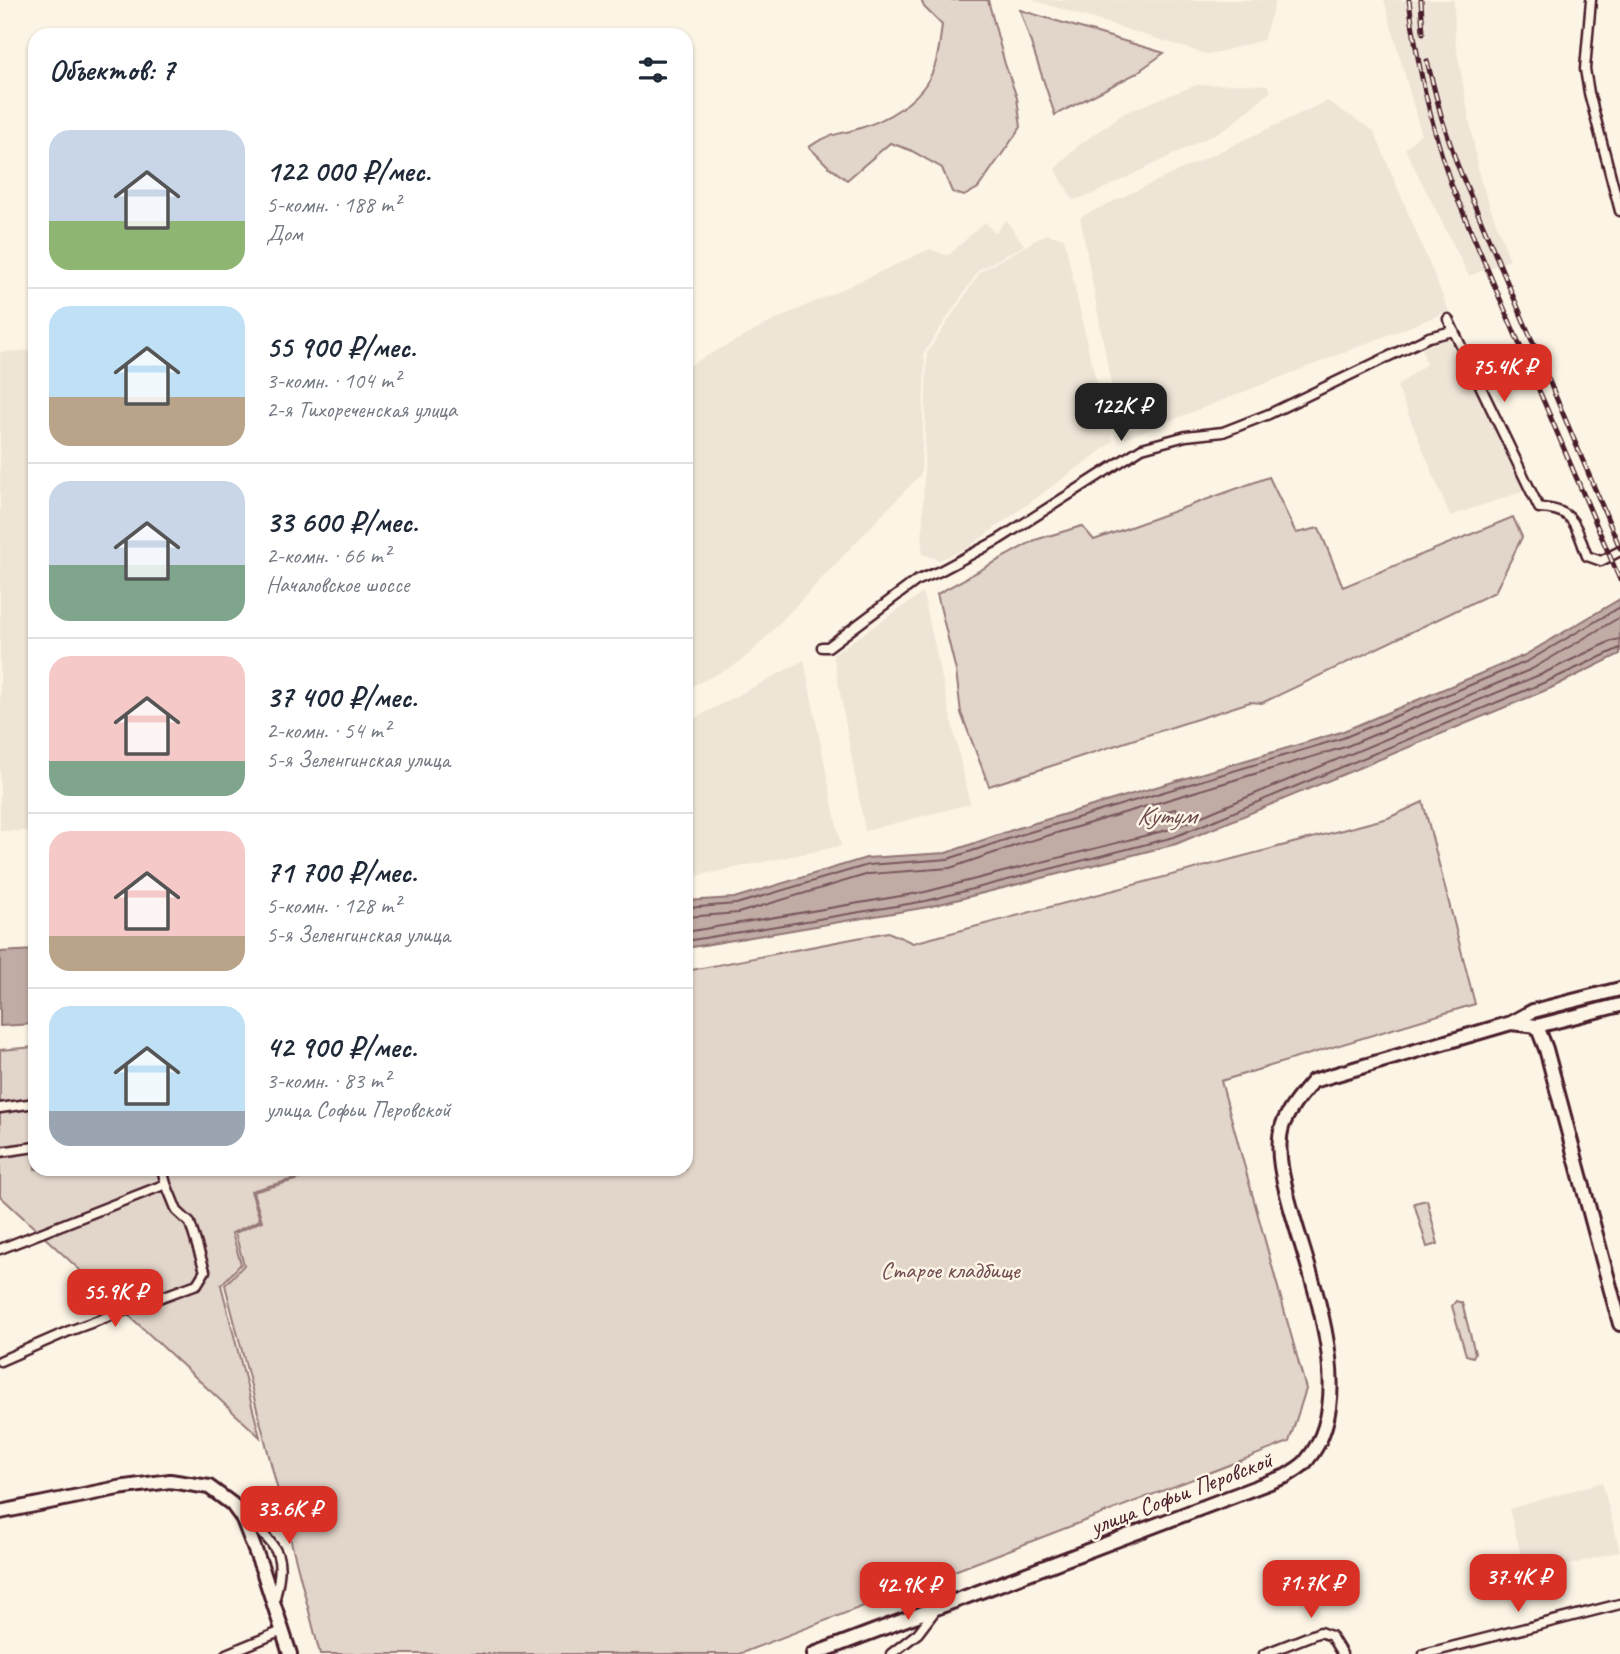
<!DOCTYPE html>
<html lang="ru">
<head>
<meta charset="utf-8">
<style>
	body { margin:0; font-family:Caveat,sans-serif; background:#f2f2f3; color:#1f2937; height:100vh; display:flex; flex-direction:column; font-size:26px; white-space:nowrap }
	* { box-sizing:border-box; margin:0 }
	p { font-size:23px; color:#747a83 }
	.icon { flex:none; width:38px; height:38px; fill:none; stroke:currentColor; stroke-width:2; stroke-linecap:round; stroke-linejoin:round }
	.map { position:relative; flex:1; overflow:hidden }
	.details { position:absolute; left:28px; top:28px; width:665px; height:1148px; display:flex; flex-direction:column; background:#fff; border-radius:21px; box-shadow:0 2px 5px #0004 }
	.details>* { flex:none }
	.price { position:absolute; translate:-50% -60px; padding:0 16px; border-radius:14px; background:#d93025; color:#fff; font-size:23px; line-height:46px; filter:drop-shadow(0 2px 4px #0008) }
	.price::after { content:''; position:absolute; left:50%; top:42px; width:21px; height:16px; margin-left:-10px; background:inherit; clip-path:polygon(0 0,100% 0,50% 100%) }
	.price.selected { background:#222; color:#fff }
	ul { padding:0; list-style:none }
	li { display:flex; align-items:center; gap:21px; height:175px; padding:0 21px }
	li+li { border-top:2px solid #e0e1e3 }
	li span { display:grid; place-items:center; flex:none; width:196px; height:140px; border-radius:21px; color:#555 }
	li>.icon { margin-inline-start:auto }
	span .icon { width:84px; height:84px; fill:#fffc; stroke-width:1 }
	li b { font-size:30px }
	h2 { display:flex; justify-content:space-between; align-items:center; height:84px; padding:0 21px; font-size:30px }
	.map>svg:first-child { display:block }
	.built { fill:#eee5d7 }
	.green { fill:#e2d5ca; stroke:#967a7a; stroke-width:2 }
	.water { fill:#c0aca5; stroke:#917474; stroke-width:2 }
	.lines { fill:none; stroke-linecap:round; stroke-linejoin:round }
	.shore { stroke:#79575c; stroke-width:2 }
	.minor-casing { stroke:#4a1f2b; stroke-width:13 }
	.secondary-casing { stroke:#4a1f2b; stroke-width:18 }
	.primary-casing { stroke:#4a1f2b; stroke-width:18 }
	.minor { stroke:#fcf5e5; stroke-width:8 }
	.secondary { stroke:#fcf5e5; stroke-width:12 }
	.primary { stroke:#fcf5e5; stroke-width:12 }
	.rail-casing { stroke:#4a1f2b; stroke-width:5 }
	.rail { stroke:#fcf5e5; stroke-width:2.5; stroke-dasharray:8; stroke-linecap:butt }
	.labels { text-anchor:middle; stroke-width:5; stroke-linejoin:round; paint-order:stroke }
	.park-label { font-size:24px; fill:#704c53; stroke:#fcf5e5 }
	.street-label { font-size:24px; fill:#4a1f2b; stroke:#fcf5e5 }
	.water-label { font-size:26px; font-style:italic; fill:#6d4950; stroke:#fcf5e5 }
</style>
</head>
<body>
<div class="map">
<svg width="1620" height="1654" viewBox="0 0 1620 1654">
	<rect width="100%" height="100%" fill="#fcf5e5"/>
	<filter id="ink" filterUnits="userSpaceOnUse"><feTurbulence type="fractalNoise" baseFrequency=".0143" numOctaves="2"/><feDisplacementMap in="SourceGraphic" scale="14" xChannelSelector="R" yChannelSelector="G"/><feConvolveMatrix kernelMatrix="1 2 1 2 8 2 1 2 1" color-interpolation-filters="sRGB"/></filter>
	<g filter="url(#ink)">
		<path class="built" d="M 1032,0 L 1276,0 L 1263,40 L 1209,55 Z
			M 1384,0 L 1454,0 L 1455,39 L 1480,179 L 1510,260 L 1469,276 L 1405,149 L 1421,133 Z
			M 1244,84 L 1267,85 L 1271,91 L 1227,128 L 1091,195 L 1073,200 L 1055,169 L 1079,145 L 1124,113 L 1196,85 Z
			M 1327,101 L 1374,131 L 1449,311 L 1124,439 L 1120,432 L 1080,217 Z
			M 1006,220 L 1024,245 L 979,270 L 923,354 L 925,361 L 921,474 L 753,651 L 734,666 L 686,689 L 686,367 L 775,320 L 930,249 L 946,255 L 950,254 L 985,222 L 995,233 Z
			M 1046,234 L 1064,238 L 1091,361 L 1113,442 L 969,547 L 940,560 L 922,554 L 927,353 L 981,271 Z
			M 1449,338 L 1525,491 L 1450,516 L 1397,386 L 1426,364 L 1422,348 Z
			M 35,350 L 35,831 L 0,831 L 0,352 Z
			M 923,593 L 970,804 L 865,831 L 833,654 Z
			M 804,660 L 841,846 L 686,878 L 686,723 Z
			M 1602,1482 L 1620,1551 L 1527,1577 L 1509,1509 Z"/>
		<path class="green" d="M 921,0 L 988,0 L 1005,64 L 1017,98 L 1021,127 L 978,188 L 964,196 L 952,192 L 942,168 L 910,150 L 890,143 L 847,180 L 829,167 L 809,147 C 826,135 835,135 854,130 C 886,121 922,101 934,68 C 939,55 940,39 942,25 L 924,7 Z
			M 1020,10 L 1164,53 L 1135,74 L 1055,115 Z
			M 1269,477 L 1296,533 L 1319,528 L 1343,587 L 1513,517 L 1522,537 L 1495,592 L 1262,703 L 1250,702 L 989,786 L 961,713 L 956,671 L 937,594 L 1035,540 L 1082,526 L 1094,540 Z
			M 1423,802 L 1475,1004 L 1221,1081 L 1306,1389 L 1289,1442 L 739,1654 L 320,1654 L 225,1285 L 244,1265 L 235,1233 L 262,1221 L 253,1192 L 334,1169 L 686,1169 L 686,971 L 888,932 L 913,943 L 1388,818 Z
			M 35,1047 L 35,1169 L 329,1169 L 251,1191 L 260,1220 L 232,1233 L 241,1264 L 221,1285 L 260,1437 L 0,1196 L 0,1050 Z
			M 1427,1200 L 1438,1244 L 1427,1247 L 1414,1203 Z
			M 1456,1301 L 1462,1303 L 1475,1353 L 1473,1357 L 1466,1355 L 1452,1306 Z"/>
		<path class="water" d="M 1620,599 L 1620,654 L 1551,688 L 1176,844 L 928,907 L 686,948 L 686,901 L 734,898 L 866,858 L 946,853 L 1018,828 L 1341,732 L 1525,655 Z
			M 35,950 L 35,1024 L 0,1026 L 0,952 Z"/>
		<g class="lines">
			<path class="shore" d="M 1175,809 L 1178,810 L 1178,814 L 1144,825 L 1141,823 L 1143,818 Z
				M 686,908 L 736,904 L 868,865 L 948,859 L 1020,835 L 1343,738 L 1528,661 L 1620,607
				M 686,917 L 738,913 L 869,874 L 950,868 L 1023,843 L 1345,747 L 1532,669 L 1620,617
				M 686,932 L 925,892 L 1171,829 L 1544,673 L 1611,641 L 1620,639
				M 686,941 L 926,901 L 1174,837 L 1548,681 L 1620,648"/>
			<defs>
				<path id="minor" d="M 1591,0 L 1585,69 L 1589,93 L 1620,211
					M 1448,319 L 1539,508 C 1576,509 1575,526 1587,556 L 1601,561 L 1620,551
					M 822,647 L 828,647 L 916,581 L 940,571 L 998,540 L 1142,448 L 1186,436 L 1223,432 L 1269,414 L 1429,337 L 1453,331
					M 0,1108 L 35,1103
					M 0,1152 L 35,1147
					M 0,1249 L 166,1184
					M 0,1361 L 69,1331 L 197,1284 L 205,1271 L 190,1223 L 177,1211 L 166,1184 L 162,1169
					M 245,1517 C 280,1550 286,1553 274,1602
					M 226,1654 L 282,1631
					M 891,1654 L 918,1633 L 937,1608
					M 1264,1654 L 1320,1632 L 1331,1636 L 1342,1654
					M 1424,1654 L 1620,1604"/>
				<path id="secondary" d="M 1537,1026 L 1546,1049 L 1620,1324"/>
				<path id="primary" d="M 1511,1023 L 1537,1026 L 1620,1005
					M 0,1512 L 118,1488 L 170,1481 L 209,1487 L 232,1504 L 243,1519 L 263,1571 L 290,1654
					M 814,1654 L 1286,1476 C 1293,1471 1302,1467 1307,1460 C 1360,1398 1310,1278 1291,1209 C 1284,1184 1274,1149 1283,1124 C 1290,1107 1302,1094 1313,1081 L 1511,1023 L 1533,1011 L 1620,989"/>
			</defs>
			<use href="#minor" class="minor-casing"/>
			<use href="#secondary" class="secondary-casing"/>
			<use href="#primary" class="primary-casing"/>
			<use href="#minor" class="minor"/>
			<use href="#secondary" class="secondary"/>
			<use href="#primary" class="primary"/>
			<defs>
				<path id="rail" d="M 1409,0 C 1417,65 1430,122 1451,184 L 1620,580
					M 1421,0 L 1423,33
					M 1427,61 L 1442,119 L 1457,164 L 1620,548"/>
			</defs>
			<use href="#rail" class="rail-casing"/>
			<use href="#rail" class="rail"/>
		</g>
	</g>
	<g class="labels">
		<g class="park-label">
			<text x="950" y="1278">Старое кладбище</text>
		</g>
		<g class="street-label">
			<text transform="translate(1181 1493) rotate(-21)" y="8">улица Софьи Перовской</text>
		</g>
		<g class="water-label">
			<text x="1166" y="824">Кутум</text>
		</g>
	</g>
</svg>
<b class="price" style="left:1504px;top:404px">75.4K ₽</b>
<b class="price selected" style="left:1121px;top:443px">122K ₽</b>
<b class="price" style="left:115px;top:1329px">55.9K ₽</b>
<b class="price" style="left:289px;top:1546px">33.6K ₽</b>
<b class="price" style="left:1518px;top:1614px">37.4K ₽</b>
<b class="price" style="left:1311px;top:1620px">71.7K ₽</b>
<b class="price" style="left:908px;top:1622px">42.9K ₽</b>
<section class="details">
<h2>Объектов: 7<svg class="icon" aria-label="filters" viewBox="0 0 24 24"><path d="M4 7h16M4 17h16"/><circle cx="9" cy="7" r="2"/><circle cx="15" cy="17" r="2"/></svg></h2>
<ul>
<li><span style="background:linear-gradient(#c9d6e8 65%,#8fb573 0)"><svg class="icon" aria-label="home" viewBox="0 0 24 24"><path d="M3 11l9-7 9 7M6 9v11h12V9"/></svg></span><div><b>122 000 ₽/мес.</b><p>5-комн. · 188 m²</p><p>Дом</p></div></li>
<li><span style="background:linear-gradient(#bfe0f5 65%,#b9a48a 0)"><svg class="icon" aria-label="home" viewBox="0 0 24 24"><path d="M3 11l9-7 9 7M6 9v11h12V9"/></svg></span><div><b>55 900 ₽/мес.</b><p>3-комн. · 104 m²</p><p>2-я Тихореченская улица</p></div></li>
<li><span style="background:linear-gradient(#c9d6e8 60%,#7fa58c 0)"><svg class="icon" aria-label="home" viewBox="0 0 24 24"><path d="M3 11l9-7 9 7M6 9v11h12V9"/></svg></span><div><b>33 600 ₽/мес.</b><p>2-комн. · 66 m²</p><p>Началовское шоссе</p></div></li>
<li><span style="background:linear-gradient(#f6c9c9 75%,#7fa58c 0)"><svg class="icon" aria-label="home" viewBox="0 0 24 24"><path d="M3 11l9-7 9 7M6 9v11h12V9"/></svg></span><div><b>37 400 ₽/мес.</b><p>2-комн. · 54 m²</p><p>5-я Зеленгинская улица</p></div></li>
<li><span style="background:linear-gradient(#f6c9c9 75%,#b9a48a 0)"><svg class="icon" aria-label="home" viewBox="0 0 24 24"><path d="M3 11l9-7 9 7M6 9v11h12V9"/></svg></span><div><b>71 700 ₽/мес.</b><p>5-комн. · 128 m²</p><p>5-я Зеленгинская улица</p></div></li>
<li><span style="background:linear-gradient(#bfe0f5 75%,#9aa5b1 0)"><svg class="icon" aria-label="home" viewBox="0 0 24 24"><path d="M3 11l9-7 9 7M6 9v11h12V9"/></svg></span><div><b>42 900 ₽/мес.</b><p>3-комн. · 83 m²</p><p>улица Софьи Перовской</p></div></li>
</ul>
</section>
</div>
</body>
</html>
